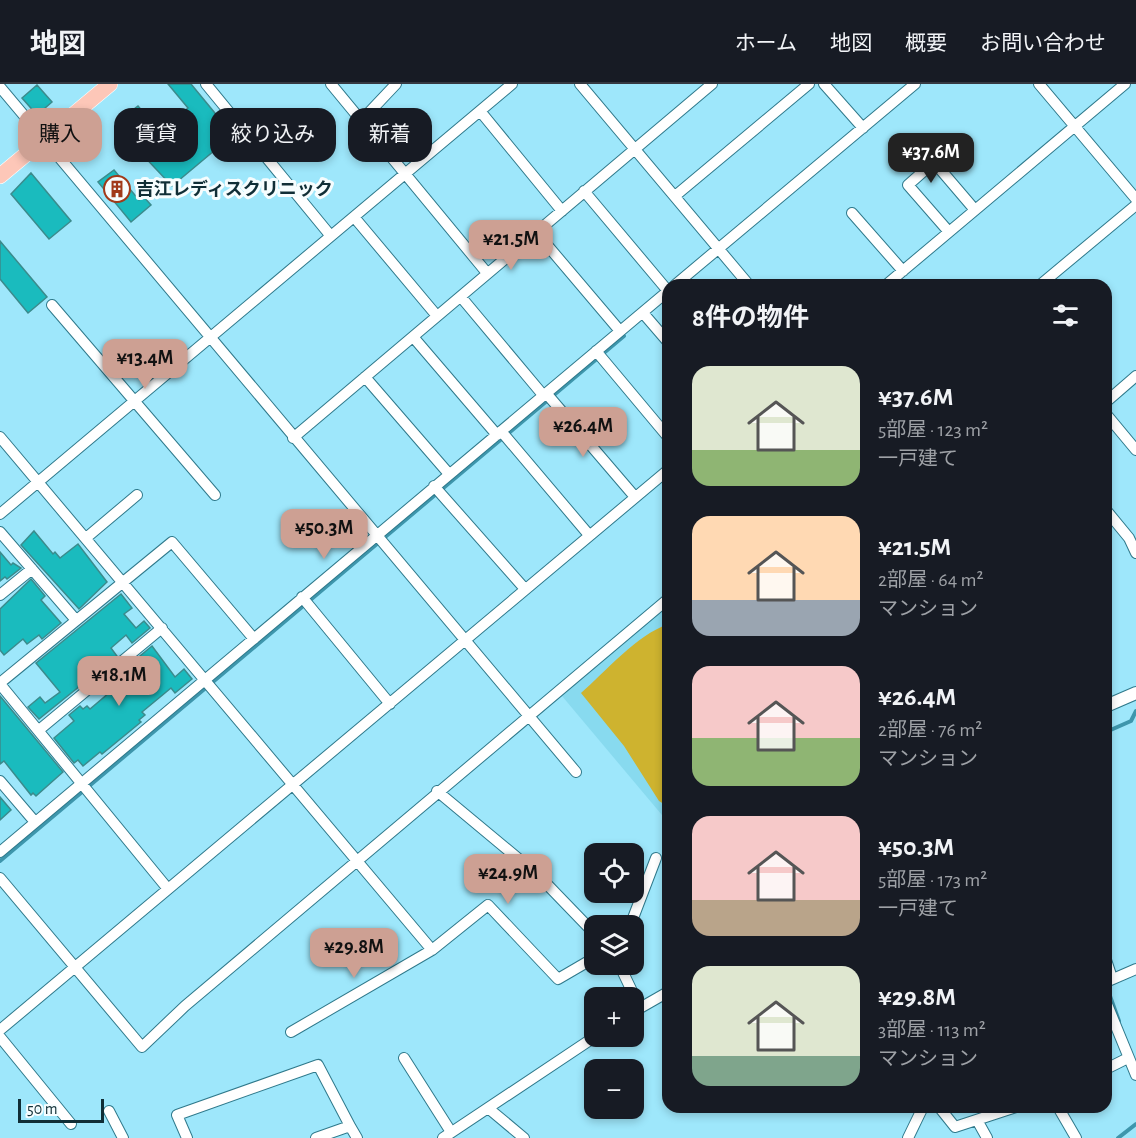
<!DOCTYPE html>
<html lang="ja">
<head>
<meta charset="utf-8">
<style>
	body { margin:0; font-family:"Alegreya Sans","Noto Sans JP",sans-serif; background:#242831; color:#f1f3f6; height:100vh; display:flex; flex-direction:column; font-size:22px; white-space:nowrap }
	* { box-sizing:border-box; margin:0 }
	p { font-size:20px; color:#9ea1a6 }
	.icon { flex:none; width:33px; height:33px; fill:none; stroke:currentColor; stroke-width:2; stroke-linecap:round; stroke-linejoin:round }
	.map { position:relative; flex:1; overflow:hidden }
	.sheet { position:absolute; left:662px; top:195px; width:450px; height:834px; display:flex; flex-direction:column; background:#171b24; border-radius:18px; box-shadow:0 3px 9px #0003 }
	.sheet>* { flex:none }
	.hud { position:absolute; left:18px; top:24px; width:554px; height:54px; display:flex; gap:12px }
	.buttons { position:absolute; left:584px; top:759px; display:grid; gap:12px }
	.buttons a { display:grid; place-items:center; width:60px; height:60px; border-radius:12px; background:#171b24; box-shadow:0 3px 9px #0003; font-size:30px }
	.scale { position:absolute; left:18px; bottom:15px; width:86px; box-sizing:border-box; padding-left:6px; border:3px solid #102e36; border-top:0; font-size:16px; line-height:21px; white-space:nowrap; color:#102e36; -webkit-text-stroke:4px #f6fdfe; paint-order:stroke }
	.price { position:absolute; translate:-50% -51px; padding:0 14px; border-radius:12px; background:#cda093; color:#111; font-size:20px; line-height:39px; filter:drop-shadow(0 2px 3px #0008) }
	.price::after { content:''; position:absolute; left:50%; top:36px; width:18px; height:14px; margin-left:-9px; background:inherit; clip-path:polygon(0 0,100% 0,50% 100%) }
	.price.active { background:#222; color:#fff }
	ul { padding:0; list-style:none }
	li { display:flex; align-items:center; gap:18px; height:150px; padding:0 30px }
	li span { display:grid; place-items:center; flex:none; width:168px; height:120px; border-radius:18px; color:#555 }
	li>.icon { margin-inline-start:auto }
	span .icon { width:72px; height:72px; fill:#fffc; stroke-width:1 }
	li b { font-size:26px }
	h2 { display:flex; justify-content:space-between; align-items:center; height:72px; padding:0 30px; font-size:26px }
	.tag { padding:0 21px; border-radius:18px; background:#171b24; box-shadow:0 3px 9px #0003; font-size:21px; line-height:54px }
	.tag.active { background:#cda093; color:#111 }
	header { display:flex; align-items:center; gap:36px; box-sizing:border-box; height:84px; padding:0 30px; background:#171b24; border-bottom:2px solid #363941 }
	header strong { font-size:28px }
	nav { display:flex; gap:33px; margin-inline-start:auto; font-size:21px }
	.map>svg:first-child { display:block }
	.built { fill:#88daef }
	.green { fill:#ceb32f }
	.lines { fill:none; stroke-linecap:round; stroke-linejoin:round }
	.stream { stroke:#3e96ac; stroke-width:4 }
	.building { fill:#1abbbe; stroke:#3b8b8c; stroke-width:1.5 }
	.minor-casing { stroke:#2f798b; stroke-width:12 }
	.tertiary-casing { stroke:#2f798b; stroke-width:14 }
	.primary-casing { stroke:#fff; stroke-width:16 }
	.minor { stroke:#fff; stroke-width:10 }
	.tertiary { stroke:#fff; stroke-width:12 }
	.primary { stroke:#fdc7b8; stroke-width:15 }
	.labels { text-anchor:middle; stroke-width:6; stroke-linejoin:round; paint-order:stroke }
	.poi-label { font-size:18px; font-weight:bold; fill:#102e36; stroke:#f6fdfe; text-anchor:start }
</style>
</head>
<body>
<header>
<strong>地図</strong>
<nav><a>ホーム</a><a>地図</a><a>概要</a><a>お問い合わせ</a></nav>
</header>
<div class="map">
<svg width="1136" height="1054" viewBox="0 0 1136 1054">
	<rect width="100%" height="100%" fill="#9ee7fb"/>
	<path class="built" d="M 667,523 L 667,737 L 562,612 Z"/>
	<path class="green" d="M 667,541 L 668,542 L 667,722 L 659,717 L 624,662 L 581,609 C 604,589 639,549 667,541 Z"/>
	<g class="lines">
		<path class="stream" d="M 1106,648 L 1131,637 L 1136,627
			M 0,777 L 624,252
			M 1106,901 L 1119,937
			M 1118,1054 L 1136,1040"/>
	</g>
	<path class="building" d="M 168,0 L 191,0 L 233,51 L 172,102 L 120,47 L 119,41 L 121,35 L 138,22 L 160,47 L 188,24 Z
		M 37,1 L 52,18 L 37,31 L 22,14 Z
		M 114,86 L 139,116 L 143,112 L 151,121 L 131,138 L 98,98 Z
		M 31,89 L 71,137 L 49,155 L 11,110 Z
		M 0,157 L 47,213 L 28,229 L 0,195 Z
		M 34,447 L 53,470 L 55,468 L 60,474 L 78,460 L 107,498 L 79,525 L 21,461 Z
		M 0,468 L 11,481 L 13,479 L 21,484 L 7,495 L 5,493 L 0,497 Z
		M 31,495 L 45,512 L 41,516 L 61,539 L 42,555 L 39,551 L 27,560 L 23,555 L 4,571 L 0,566 L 0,525 Z
		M 121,510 L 132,524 L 124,530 L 136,544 L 144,537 L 150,544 L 132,559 L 126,551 L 111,564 L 117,572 L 39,635 L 28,623 L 40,613 L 45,619 L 60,608 L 36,579 Z
		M 152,562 L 175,593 L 184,585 L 192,595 L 175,609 L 171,604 L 142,628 L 145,631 L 139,636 L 141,638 L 102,670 L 100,668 L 83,682 L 78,676 L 74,679 L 54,654 L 74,637 L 69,631 L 80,622 L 83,625 L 87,622 L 90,625 L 110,608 L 105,601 Z
		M 0,612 L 63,688 L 36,712 L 33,709 L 31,711 L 4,677 L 0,680 Z
		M 0,713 L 11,726 L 0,736 Z"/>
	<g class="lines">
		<defs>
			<path id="minor" d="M 206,0 L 330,151
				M 331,0 L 487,189
				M 580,0 L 749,201
				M 824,0 L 863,44
				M 1039,0 L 1136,115
				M 0,3 L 576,688
				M 480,27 L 562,127
				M 361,37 L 396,0
				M 675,112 L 809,0
				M 852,129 L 903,187
				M 354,133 L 437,232
				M 536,148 L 620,247
				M 949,148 L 908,101 L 934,78 L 975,126
				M 675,201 L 915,0
				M 886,201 L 1125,0
				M 1040,201 L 1136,121
				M 461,213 L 543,311
				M 52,221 L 215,411
				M 643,229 L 668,258
				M 414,254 L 497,351
				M 596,267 L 668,353
				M 365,293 L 449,390
				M 546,309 L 635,413
				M 1106,318 L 1136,292
				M 1106,330 L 1136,366
				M 501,347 L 589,451
				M 0,353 L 432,866
				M 293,354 L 712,0
				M 434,402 L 525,505
				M 1106,426 L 1129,454 L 1136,469
				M 0,430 L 512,0
				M 0,448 L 75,535
				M 86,454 L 137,411
				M 0,511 L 32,485
				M 302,513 L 390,620
				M 0,599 L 172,458 L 254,555
				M 0,600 L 168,805
				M 39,646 L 162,544
				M 0,697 L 35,738
				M 437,707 L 538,791 L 594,849
				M 0,768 L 668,207 L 584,107
				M 0,794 L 142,963 L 185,922 L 668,515
				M 630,842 L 656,774
				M 1106,876 L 1112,894
				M 619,880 L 640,924
				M 1106,898 L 1136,885
				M 1106,918 L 1136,991
				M 633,928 L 668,908
				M 0,946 L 668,386
				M 291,948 L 432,866 L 488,821 L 558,895 L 594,874
				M 0,953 L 71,1040
				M 404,974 L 451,1048
				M 1106,985 L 1128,974
				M 939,1023 L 955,1043 L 1016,1023
				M 1058,1023 L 1076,1054
				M 488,1024 L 524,1054
				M 109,1027 L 123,1054
				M 977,1036 L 987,1054
				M 350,1042 L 357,1054
				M 187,1054 L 177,1031 L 318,981 L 350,1042 L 316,1054
				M 443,1054 L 596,952
				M 908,1054 L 923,1023"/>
			<path id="tertiary" d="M 1106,622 L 1136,609"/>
			<path id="primary" d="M 0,92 L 110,0"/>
		</defs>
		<use href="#minor" class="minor-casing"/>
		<use href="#tertiary" class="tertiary-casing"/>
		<use href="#primary" class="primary-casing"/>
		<use href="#minor" class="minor"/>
		<use href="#tertiary" class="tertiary"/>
		<use href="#primary" class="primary"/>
	</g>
	<defs>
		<symbol id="building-ring" viewBox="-11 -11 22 22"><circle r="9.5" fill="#f6fdfe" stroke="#a13a1a" stroke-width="1.5"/><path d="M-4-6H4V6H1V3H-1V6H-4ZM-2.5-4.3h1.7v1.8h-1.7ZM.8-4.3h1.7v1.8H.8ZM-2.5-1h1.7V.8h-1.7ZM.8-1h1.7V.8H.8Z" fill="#a13a1a"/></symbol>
	</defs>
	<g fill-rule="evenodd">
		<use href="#building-ring" x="102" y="90" width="30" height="30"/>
	</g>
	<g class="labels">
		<g class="poi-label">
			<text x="136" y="111">吉江レディスクリニック</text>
		</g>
	</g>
</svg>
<div class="buttons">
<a><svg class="icon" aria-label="locate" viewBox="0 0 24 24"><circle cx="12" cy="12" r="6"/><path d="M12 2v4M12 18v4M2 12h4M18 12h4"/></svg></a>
<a><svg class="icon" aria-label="layers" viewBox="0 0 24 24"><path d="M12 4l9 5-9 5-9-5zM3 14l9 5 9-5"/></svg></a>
<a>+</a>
<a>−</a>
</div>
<div class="scale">50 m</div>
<b class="price active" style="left:931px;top:100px">¥37.6M</b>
<b class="price" style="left:511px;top:187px">¥21.5M</b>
<b class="price" style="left:145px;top:306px">¥13.4M</b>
<b class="price" style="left:583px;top:374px">¥26.4M</b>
<b class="price" style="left:324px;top:476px">¥50.3M</b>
<b class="price" style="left:119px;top:623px">¥18.1M</b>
<b class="price" style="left:508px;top:821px">¥24.9M</b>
<b class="price" style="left:354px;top:895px">¥29.8M</b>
<div class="hud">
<a class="tag active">購入</a>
<a class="tag">賃貸</a>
<a class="tag">絞り込み</a>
<a class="tag">新着</a>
</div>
<section class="sheet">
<h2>8件の物件<svg class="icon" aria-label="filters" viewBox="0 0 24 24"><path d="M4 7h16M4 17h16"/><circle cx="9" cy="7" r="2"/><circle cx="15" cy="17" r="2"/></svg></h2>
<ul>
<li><span style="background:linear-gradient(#dfe7d0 70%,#8fb573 0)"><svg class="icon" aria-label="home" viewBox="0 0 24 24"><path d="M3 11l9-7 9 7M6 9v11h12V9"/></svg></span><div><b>¥37.6M</b><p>5部屋 · 123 m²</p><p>一戸建て</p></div></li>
<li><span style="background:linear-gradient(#ffd9b3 70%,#9aa5b1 0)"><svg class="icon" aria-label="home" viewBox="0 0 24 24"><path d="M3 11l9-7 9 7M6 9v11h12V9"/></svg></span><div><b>¥21.5M</b><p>2部屋 · 64 m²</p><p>マンション</p></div></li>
<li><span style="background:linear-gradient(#f6c9c9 60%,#8fb573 0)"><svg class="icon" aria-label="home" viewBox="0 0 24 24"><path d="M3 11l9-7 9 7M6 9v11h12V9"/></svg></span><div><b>¥26.4M</b><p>2部屋 · 76 m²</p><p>マンション</p></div></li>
<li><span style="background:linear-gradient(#f6c9c9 70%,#b9a48a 0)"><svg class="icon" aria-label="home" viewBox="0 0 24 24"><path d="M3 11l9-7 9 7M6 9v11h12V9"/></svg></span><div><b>¥50.3M</b><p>5部屋 · 173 m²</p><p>一戸建て</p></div></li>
<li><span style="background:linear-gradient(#dfe7d0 75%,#7fa58c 0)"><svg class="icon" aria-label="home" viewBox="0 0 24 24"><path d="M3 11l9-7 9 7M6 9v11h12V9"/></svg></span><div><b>¥29.8M</b><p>3部屋 · 113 m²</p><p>マンション</p></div></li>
</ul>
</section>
</div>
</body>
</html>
